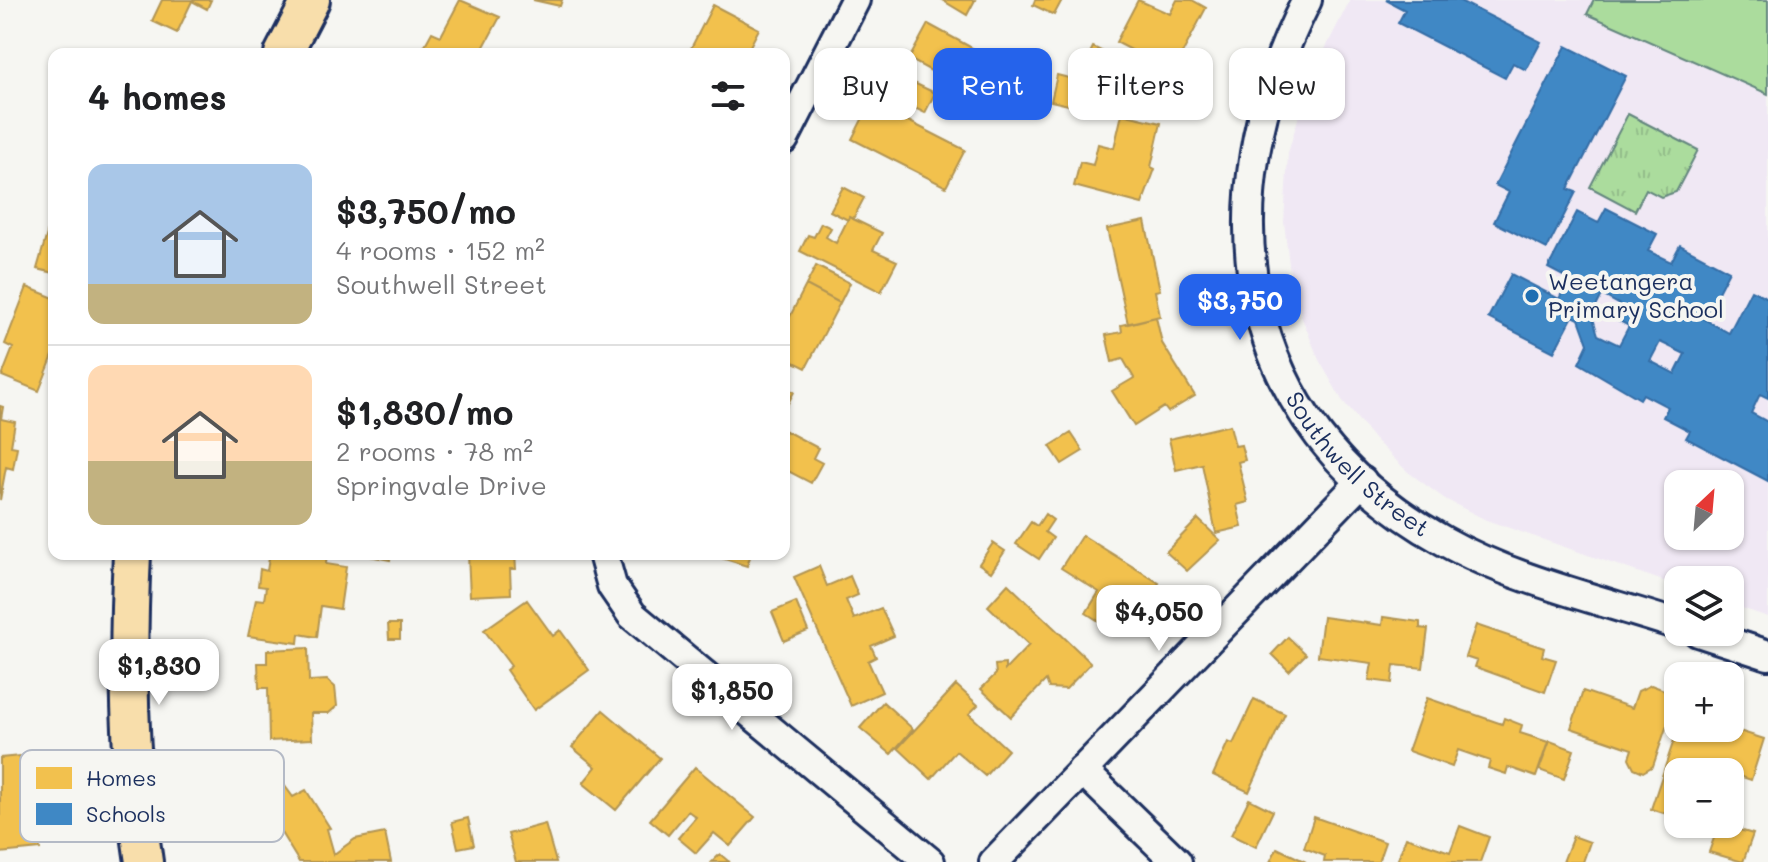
<!DOCTYPE html>
<html lang="en">
<head>
<meta charset="utf-8">
<style>
	body { margin:0; font-family:Mali,sans-serif; background:#f2f2f2; color:#202124; height:100vh; display:flex; flex-direction:column; font-size:30px; white-space:nowrap }
	* { box-sizing:border-box; margin:0 }
	p { font-size:26px; color:#757577 }
	.icon { flex:none; width:44px; height:44px; fill:none; stroke:currentColor; stroke-width:2; stroke-linecap:round; stroke-linejoin:round }
	.map { position:relative; flex:1; overflow:hidden }
	.drawer { position:absolute; left:48px; top:48px; width:742px; height:512px; display:flex; flex-direction:column; background:#fff; border-radius:16px; box-shadow:0 2px 6px #0004 }
	.drawer>* { flex:none }
	.top-card { position:absolute; left:814px; top:48px; width:760px; height:72px; display:flex; gap:16px }
	.needle { width:52px; rotate:26deg }
	.controls { position:absolute; left:1664px; top:470px; display:grid; gap:16px }
	.controls a { display:grid; place-items:center; width:80px; height:80px; border-radius:16px; background:#fff; box-shadow:0 2px 6px #0004; font-size:40px }
	.price { position:absolute; translate:-50% -68px; padding:0 18px; border-radius:16px; background:#fff; color:#222; font-size:26px; line-height:52px; filter:drop-shadow(0 2px 4px #0008) }
	.price::after { content:''; position:absolute; left:50%; top:48px; width:24px; height:18px; margin-left:-12px; background:inherit; clip-path:polygon(0 0,100% 0,50% 100%) }
	.price.active { background:#2563eb; color:#fff }
	ul { padding:0; list-style:none }
	li { display:flex; align-items:center; gap:24px; height:200px; padding:0 40px }
	li+li { border-top:2px solid #e0e0e0 }
	li span { display:grid; place-items:center; flex:none; width:224px; height:160px; border-radius:16px; color:#555 }
	li>.icon { margin-inline-start:auto }
	span .icon { width:96px; height:96px; fill:#fffc; stroke-width:1 }
	li b { font-size:34px }
	h2 { display:flex; justify-content:space-between; align-items:center; height:96px; padding:0 40px; font-size:34px }
	.tag { padding:0 28px; border-radius:16px; background:#fff; box-shadow:0 2px 6px #0004; font-size:28px; line-height:72px }
	.tag.active { background:#2563eb; color:#fff }
	.map>svg:first-child { display:block }
	.built { fill:#f0e8f4; fill-rule:evenodd }
	.park { fill:url(#park-tufts); stroke:#63867e; stroke-width:2 }
	.pitch { fill:#abdc9d; stroke:#63867e; stroke-width:2 }
	.homes { fill:#f2c14e; stroke:#b29553; stroke-width:2 }
	.schools { fill:#3f88c5; stroke:#346da6; stroke-width:2; fill-rule:evenodd }
	.lines { fill:none; stroke-linecap:round; stroke-linejoin:round }
	.minor-casing { stroke:#1b2f5e; stroke-width:34 }
	.major-casing { stroke:#1b2f5e; stroke-width:42 }
	.minor { stroke:#f6f6f2; stroke-width:28 }
	.major { stroke:#f8deab; stroke-width:36 }
	.poi-dot { fill:#1f6fb2; stroke:#f6f6f2; stroke-width:3 }
	.labels { text-anchor:middle; stroke-width:8; stroke-linejoin:round; paint-order:stroke }
	.poi-label { font-size:24px; fill:#1b2f5e; stroke:#f6f6f2; text-anchor:start }
	.street-label { font-size:24px; fill:#1b2f5e; stroke:#f6f6f2 }
	.key { fill:#f6f6f2; stroke:#b4bac6; stroke-width:2 }
	.key-label { font-size:22px; fill:#1b2f5e }
</style>
</head>
<body>
<div class="map">
<svg width="1768" height="862" viewBox="0 0 1768 862">
	<defs>
		<pattern id="park-tufts" width="24" height="20" patternUnits="userSpaceOnUse" patternTransform="scale(2)"><rect width="24" height="20" fill="#abdc9d"/><path d="M3 7l-1-3M5 7V3M7 7l1-3M15 17l-1-3M17 17v-4M19 17l1-3" fill="none" stroke="#93bd8a"/></pattern>
	</defs>
	<rect width="100%" height="100%" fill="#f6f6f2"/>
	<filter id="ink" filterUnits="userSpaceOnUse"><feTurbulence type="fractalNoise" baseFrequency=".0125" numOctaves="2"/><feDisplacementMap in="SourceGraphic" scale="16" xChannelSelector="R" yChannelSelector="G"/><feConvolveMatrix kernelMatrix="1 2 1 2 8 2 1 2 1" color-interpolation-filters="sRGB"/></filter>
	<g filter="url(#ink)">
		<path class="built" d="M 1350,0 L 1768,0 L 1768,617 L 1730,604 L 1730,580 L 1678,580 L 1678,586 L 1486,520 L 1445,499 L 1408,472 L 1375,440 L 1342,400 L 1319,360 L 1302,318 L 1290,273 L 1284,222 L 1288,153 L 1309,81 ZM 1678,484 L 1730,484 L 1730,536 L 1678,536 Z"/>
		<path class="park" d="M 1628,114 L 1698,150 L 1676,192 L 1661,197 L 1646,189 L 1635,211 L 1590,187 Z"/>
		<path class="pitch" d="M 1594,0 L 1768,0 L 1768,94 L 1587,14 Z"/>
		<path class="homes" d="M 162,0 L 211,0 L 207,9 L 192,1 L 177,33 L 152,21 Z
			M 460,0 L 500,17 L 480,54 L 420,54 L 432,32 L 441,36 Z
			M 533,0 L 562,0 L 560,6 Z
			M 942,0 L 975,0 L 967,15 Z
			M 1035,0 L 1062,0 L 1054,15 L 1033,5 Z
			M 1138,0 L 1170,14 L 1177,0 L 1192,0 L 1206,8 L 1159,98 L 1133,84 L 1147,58 L 1116,42 Z
			M 713,5 L 759,29 L 746,54 L 688,54 Z
			M 928,24 L 985,55 L 966,90 L 909,59 Z
			M 1093,47 L 1113,57 L 1102,79 L 1082,69 Z
			M 1057,75 L 1113,89 L 1107,114 L 1051,101 Z
			M 912,82 L 935,93 L 925,113 L 902,102 Z
			M 871,102 L 965,150 L 946,187 L 852,139 Z
			M 1122,114 L 1161,123 L 1151,167 L 1155,169 L 1142,204 L 1074,186 L 1080,162 L 1093,165 L 1098,144 L 1114,148 Z
			M 843,187 L 864,198 L 853,219 L 849,217 L 848,220 L 830,211 Z
			M 54,209 L 54,273 L 37,269 Z
			M 849,217 L 882,233 L 873,250 L 897,261 L 881,292 L 800,251 L 808,235 L 814,237 L 821,223 L 831,228 L 826,237 L 836,243 Z
			M 1145,221 L 1160,290 L 1155,291 L 1160,316 L 1128,324 L 1107,229 Z
			M 816,266 L 850,283 L 840,303 L 806,285 Z
			M 806,285 L 840,303 L 806,368 L 784,357 L 784,328 Z
			M 27,287 L 54,298 L 54,353 L 39,391 L 2,376 L 13,348 L 5,344 Z
			M 1156,317 L 1162,343 L 1195,396 L 1168,412 L 1164,407 L 1134,426 L 1112,391 L 1134,378 L 1123,359 L 1112,362 L 1106,335 L 1122,332 L 1121,325 Z
			M 784,387 L 794,392 L 784,411 Z
			M 0,406 L 3,407 L 1,419 L 15,422 L 11,446 L 17,447 L 13,469 L 6,467 L 0,500 Z
			M 1230,425 L 1235,446 L 1241,445 L 1245,460 L 1238,462 L 1248,502 L 1237,505 L 1242,527 L 1216,533 L 1202,464 L 1176,470 L 1169,439 Z
			M 784,430 L 818,448 L 813,458 L 822,463 L 811,483 L 784,469 Z
			M 1071,433 L 1083,451 L 1062,464 L 1050,446 Z
			M 1045,514 L 1053,520 L 1045,532 L 1053,538 L 1039,559 L 1016,544 L 1031,522 L 1037,526 Z
			M 1198,519 L 1220,540 L 1187,571 L 1166,552 Z
			M 1082,535 L 1159,583 L 1139,614 L 1123,604 L 1108,627 L 1086,613 L 1099,592 L 1061,568 Z
			M 993,543 L 1005,551 L 991,572 L 979,564 Z
			M 254,554 L 327,554 L 326,564 L 346,567 L 340,609 L 321,606 L 317,637 L 299,634 L 298,643 L 248,636 L 256,599 L 264,600 L 266,587 L 258,586 L 260,569 L 267,571 L 269,558 Z
			M 360,554 L 391,554 L 390,560 Z
			M 468,554 L 515,554 L 516,569 L 510,569 L 511,594 L 470,596 Z
			M 709,554 L 751,554 L 747,566 Z
			M 819,566 L 827,586 L 850,576 L 858,595 L 846,600 L 854,619 L 881,608 L 894,636 L 871,646 L 876,657 L 868,661 L 882,692 L 851,706 L 794,577 Z
			M 1008,584 L 1091,663 L 1066,689 L 1049,688 L 1046,680 L 1011,717 L 981,689 L 996,674 L 995,665 L 1005,664 L 1005,670 L 1029,645 L 988,606 Z
			M 527,600 L 553,636 L 560,630 L 589,670 L 534,710 L 506,670 L 511,666 L 484,630 Z
			M 796,602 L 808,631 L 784,641 L 772,612 Z
			M 1323,617 L 1382,625 L 1383,617 L 1420,622 L 1420,628 L 1428,629 L 1423,668 L 1394,665 L 1392,683 L 1369,680 L 1372,663 L 1318,656 Z
			M 388,624 L 400,624 L 400,639 L 389,639 Z
			M 1476,625 L 1544,648 L 1542,656 L 1556,660 L 1545,692 L 1475,667 L 1477,661 L 1465,657 Z
			M 1288,637 L 1306,654 L 1289,671 L 1272,654 Z
			M 308,648 L 309,681 L 327,680 L 335,687 L 337,706 L 329,713 L 311,713 L 312,739 L 269,741 L 268,688 L 259,688 L 258,663 L 267,663 L 267,650 Z
			M 956,685 L 978,705 L 969,714 L 1008,750 L 985,776 L 956,751 L 931,779 L 898,748 Z
			M 1651,685 L 1667,691 L 1674,704 L 1653,766 L 1643,772 L 1634,768 L 1629,758 L 1632,749 L 1571,728 L 1583,691 L 1632,708 L 1638,691 Z
			M 1427,698 L 1502,724 L 1504,718 L 1522,725 L 1520,733 L 1548,742 L 1536,777 L 1508,767 L 1506,774 L 1488,768 L 1490,761 L 1458,750 L 1452,767 L 1408,751 Z
			M 1254,699 L 1285,714 L 1249,792 L 1213,775 L 1228,742 L 1233,744 Z
			M 883,702 L 913,729 L 891,754 L 860,728 Z
			M 603,710 L 660,758 L 616,810 L 583,783 L 596,767 L 572,747 Z
			M 1678,728 L 1730,728 L 1764,739 L 1751,780 L 1698,762 L 1695,772 L 1678,772 L 1678,800 L 1673,816 L 1651,809 Z
			M 1550,741 L 1574,750 L 1564,779 L 1539,770 Z
			M 20,756 L 24,796 L 34,795 L 40,849 L 0,853 L 0,758 Z
			M 695,767 L 755,817 L 730,846 L 714,833 L 696,853 L 678,838 L 696,817 L 688,811 L 668,835 L 650,820 Z
			M 279,778 L 293,797 L 306,790 L 330,828 L 327,829 L 334,854 L 355,839 L 385,833 L 391,862 L 299,862 L 256,792 Z
			M 1249,799 L 1273,811 L 1256,847 L 1231,835 Z
			M 1314,817 L 1385,842 L 1378,862 L 1324,862 L 1325,856 L 1304,848 Z
			M 468,818 L 474,845 L 458,848 L 452,822 Z
			M 545,824 L 556,862 L 516,862 L 508,834 Z
			M 1719,824 L 1753,834 L 1743,862 L 1709,852 Z
			M 1460,826 L 1489,837 L 1480,862 L 1397,862 L 1406,837 L 1450,852 Z
			M 1573,836 L 1590,842 L 1583,862 L 1563,862 Z
			M 1277,848 L 1306,862 L 1270,862 Z
			M 720,854 L 728,861 L 730,862 L 712,862 Z"/>
		<path class="schools" d="M 1386,0 L 1458,0 L 1541,42 L 1526,70 L 1513,63 L 1505,78 L 1398,23 L 1405,10 Z
			M 1566,46 L 1626,76 L 1568,189 L 1576,192 L 1547,249 L 1494,222 L 1509,192 L 1495,185 Z
			M 1606,208 L 1657,234 L 1648,251 L 1671,262 L 1680,245 L 1729,271 L 1704,319 L 1729,333 L 1751,290 L 1768,298 L 1768,398 L 1760,394 L 1751,413 L 1768,422 L 1768,481 L 1686,438 L 1690,431 L 1663,417 L 1668,407 L 1643,394 L 1640,399 L 1579,363 L 1588,344 L 1579,319 L 1573,316 L 1554,352 L 1488,318 L 1511,274 L 1559,299 L 1569,279 L 1548,268 L 1577,212 L 1598,223 ZM 1602,295 L 1620,305 L 1614,318 L 1629,326 L 1619,345 L 1598,335 L 1592,315 ZM 1660,342 L 1685,354 L 1675,374 L 1650,361 Z"/>
		<g class="lines">
			<defs>
				<g id="minor">
					<path id="s1" d="M 1307,0 C 1203,203 1233,424 1444,541 C 1513,580 1602,600 1678,625"/>
					<path d="M 784,139 L 855,0"/>
					<path d="M 603,554 L 612,586 L 632,615 L 930,862"/>
					<path d="M 1698,632 L 1768,655"/>
					<path d="M 1082,770 L 1177,862"/>
					<path d="M 994,862 L 1362,481"/>
				</g>
				<path id="major" d="M 283,54 L 311,0
					M 132,554 C 127,658 128,759 144,862"/>
			</defs>
			<use href="#minor" class="minor-casing"/>
			<use href="#major" class="major-casing"/>
			<use href="#minor" class="minor"/>
			<use href="#major" class="major"/>
		</g>
	</g>
	<circle class="poi-dot" cx="1532" cy="296" r="8"/>
	<g class="labels">
		<g class="poi-label">
			<text x="1548" y="290">Weetangera<tspan x="1548" dy="28">Primary School</tspan></text>
		</g>
		<g class="street-label">
			<text dy="8" stroke="none"><textPath href="#s1" startOffset="508">Southwell Street</textPath></text>
		</g>
	</g>
	<rect x="20" y="750" width="264" height="92" rx="12" class="key"/>
	<rect x="36" y="767" width="36" height="22" fill="#f2c14e"/>
	<rect x="36" y="803" width="36" height="22" fill="#3f88c5"/>
	<g class="key-label">
		<text x="86" y="786">Homes</text>
		<text x="86" y="822">Schools</text>
	</g>
</svg>
<div class="controls">
<a><svg class="needle" viewBox="-14 -14 28 28"><path d="M0-13l5 13h-10z" fill="#e53935"/><path d="M0 13l5-13h-10z" fill="#757577"/></svg></a>
<a><svg class="icon" aria-label="layers" viewBox="0 0 24 24"><path d="M12 4l9 5-9 5-9-5zM3 14l9 5 9-5"/></svg></a>
<a>+</a>
<a>−</a>
</div>
<b class="price active" style="left:1240px;top:342px">$3,750</b>
<b class="price" style="left:1159px;top:653px">$4,050</b>
<b class="price" style="left:159px;top:707px">$1,830</b>
<b class="price" style="left:732px;top:732px">$1,850</b>
<div class="top-card">
<a class="tag">Buy</a>
<a class="tag active">Rent</a>
<a class="tag">Filters</a>
<a class="tag">New</a>
</div>
<section class="drawer">
<h2>4 homes<svg class="icon" aria-label="filters" viewBox="0 0 24 24"><path d="M4 7h16M4 17h16"/><circle cx="9" cy="7" r="2"/><circle cx="15" cy="17" r="2"/></svg></h2>
<ul>
<li><span style="background:linear-gradient(#a9c7e8 75%,#c2b280 0)"><svg class="icon" aria-label="home" viewBox="0 0 24 24"><path d="M3 11l9-7 9 7M6 9v11h12V9"/></svg></span><div><b>$3,750/mo</b><p>4 rooms · 152 m²</p><p>Southwell Street</p></div></li>
<li><span style="background:linear-gradient(#ffd9b3 60%,#c2b280 0)"><svg class="icon" aria-label="home" viewBox="0 0 24 24"><path d="M3 11l9-7 9 7M6 9v11h12V9"/></svg></span><div><b>$1,830/mo</b><p>2 rooms · 78 m²</p><p>Springvale Drive</p></div></li>
</ul>
</section>
</div>
</body>
</html>
